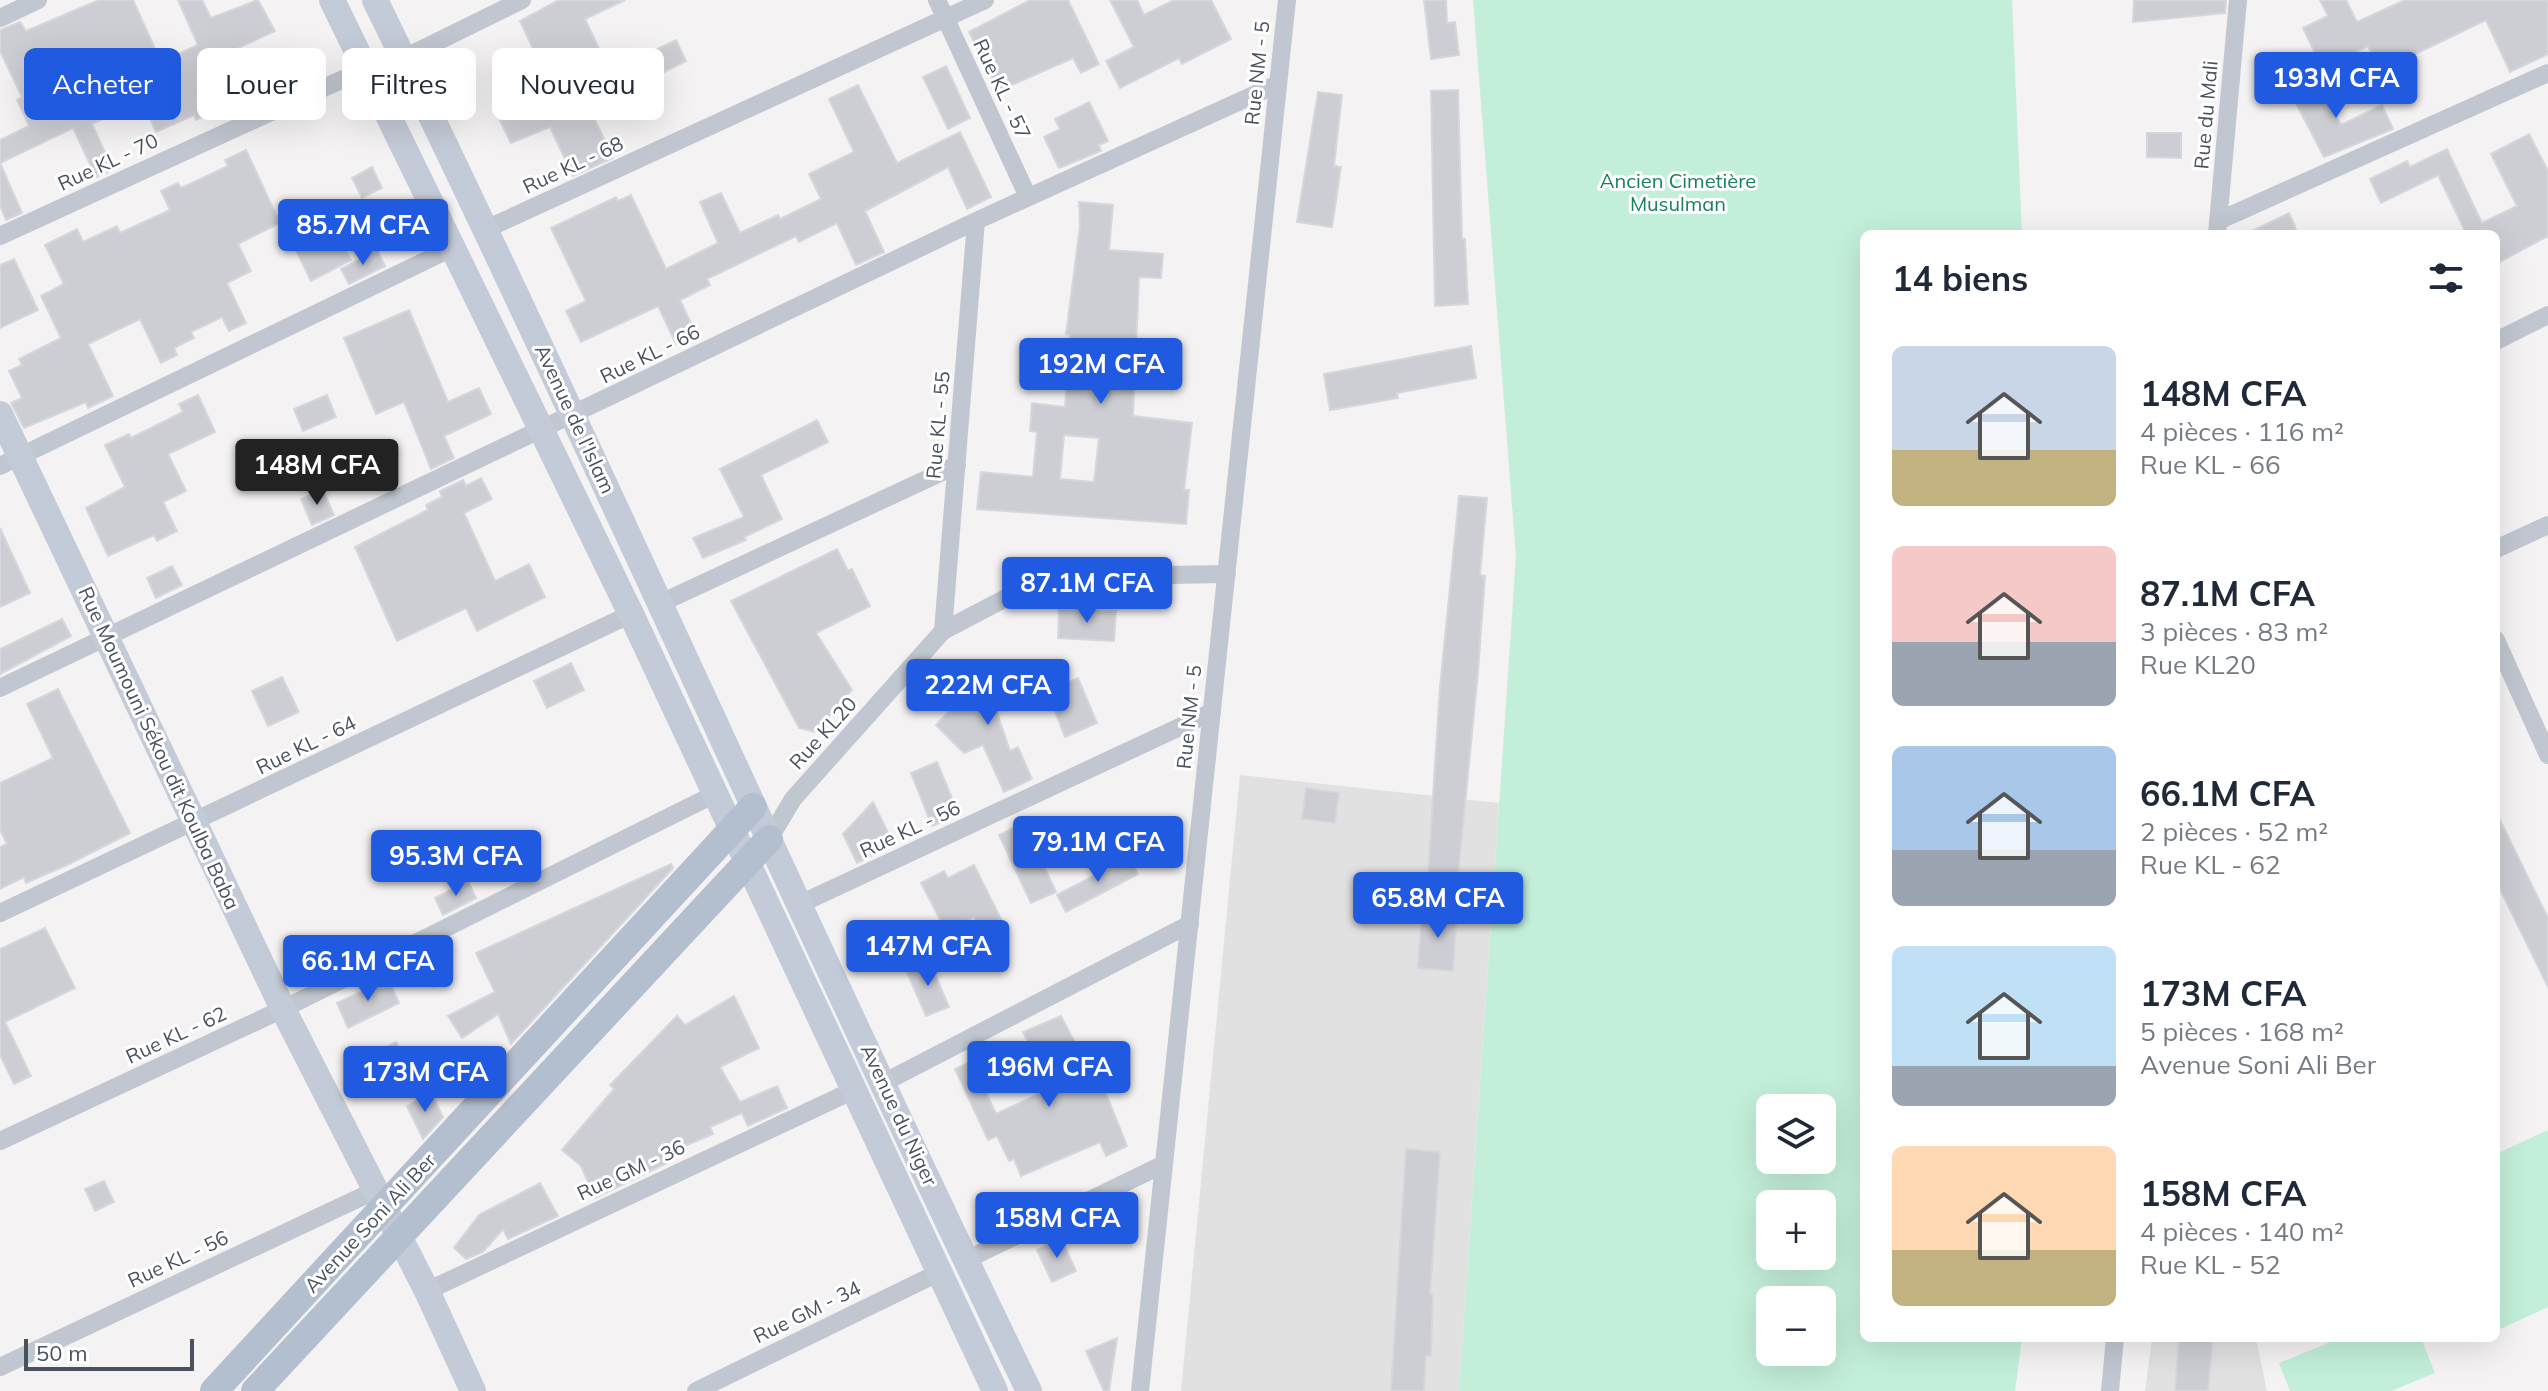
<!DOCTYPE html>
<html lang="fr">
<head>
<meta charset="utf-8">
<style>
	body { margin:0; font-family:Mulish,sans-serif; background:#f6f6f7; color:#1f2937; height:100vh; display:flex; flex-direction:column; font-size:30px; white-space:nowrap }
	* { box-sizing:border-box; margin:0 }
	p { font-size:26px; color:#747a83 }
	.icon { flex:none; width:44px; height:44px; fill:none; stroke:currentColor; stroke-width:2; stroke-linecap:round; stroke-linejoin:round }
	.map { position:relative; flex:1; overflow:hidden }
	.drawer { position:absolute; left:1860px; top:230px; width:640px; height:1112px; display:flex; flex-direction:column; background:#fff; border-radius:12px; box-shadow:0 8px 32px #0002 }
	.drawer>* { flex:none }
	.guide { position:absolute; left:24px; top:48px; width:760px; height:72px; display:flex; gap:16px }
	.tools { position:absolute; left:1756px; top:1094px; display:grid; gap:16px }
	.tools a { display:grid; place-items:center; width:80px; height:80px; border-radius:12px; background:#fff; box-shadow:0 8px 32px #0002; font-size:40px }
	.scale { position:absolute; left:24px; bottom:20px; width:170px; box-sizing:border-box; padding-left:8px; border:4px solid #4a525f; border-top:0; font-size:22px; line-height:28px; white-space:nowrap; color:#4a525f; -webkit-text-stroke:6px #fff; paint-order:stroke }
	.price { position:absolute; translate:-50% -68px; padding:0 18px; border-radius:8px; background:#1f5ae1; color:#fff; font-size:26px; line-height:52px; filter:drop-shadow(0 2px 4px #0008) }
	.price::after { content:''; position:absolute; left:50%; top:48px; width:24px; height:18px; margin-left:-12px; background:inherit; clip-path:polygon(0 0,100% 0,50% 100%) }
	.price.active { background:#222; color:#fff }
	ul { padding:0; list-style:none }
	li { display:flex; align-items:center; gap:24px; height:200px; padding:0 32px }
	li span { display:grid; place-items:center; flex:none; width:224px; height:160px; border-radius:12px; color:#555 }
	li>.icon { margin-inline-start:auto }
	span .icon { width:96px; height:96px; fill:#fffc; stroke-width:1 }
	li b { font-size:34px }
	h2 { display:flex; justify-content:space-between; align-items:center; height:96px; padding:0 32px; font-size:34px }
	.tag { padding:0 28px; border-radius:12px; background:#fff; box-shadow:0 8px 32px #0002; font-size:28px; line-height:72px }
	.tag.active { background:#1f5ae1; color:#fff }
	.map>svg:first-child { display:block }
	.education { fill:#e2e1e1 }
	.green { fill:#c3efda; fill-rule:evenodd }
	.building { fill:#ccced4; stroke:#d6d7dd; stroke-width:2; fill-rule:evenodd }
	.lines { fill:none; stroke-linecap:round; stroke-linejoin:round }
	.street { stroke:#c1c7d0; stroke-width:18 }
	.secondary { stroke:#c4cbd8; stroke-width:26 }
	.primary { stroke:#b3becf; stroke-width:28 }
	.labels { text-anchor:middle; stroke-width:6; stroke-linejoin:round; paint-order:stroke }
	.street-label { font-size:20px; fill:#4a525f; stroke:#fff }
	.park-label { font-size:20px; fill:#1a815b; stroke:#fff }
</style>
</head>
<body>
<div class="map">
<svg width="2548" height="1391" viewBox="0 0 2548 1391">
	<rect width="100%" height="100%" fill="#f4f2f2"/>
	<path class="education" d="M 1240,775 L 1499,803 L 1459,1391 L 1181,1391 Z
		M 2152,1338 L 2256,1338 L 2267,1391 L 2145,1391 Z"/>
	<path class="green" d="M 1473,0 L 2012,0 L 2022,234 L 1864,234 L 1864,1338 L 2022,1338 L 2015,1391 L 1459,1391 L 1516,557 ZM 1822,1108 L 1822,1160 L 1770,1160 L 1770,1108 ZM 1770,1204 L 1822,1204 L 1822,1256 L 1770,1256 ZM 1770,1300 L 1822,1300 L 1822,1352 L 1770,1352 Z
		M 2548,1130 L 2548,1307 L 2496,1331 L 2496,1154 Z
		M 2340,1338 L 2421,1338 L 2435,1373 L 2391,1391 L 2290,1391 L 2279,1363 Z"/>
	<path class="building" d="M 99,0 L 133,0 L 161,62 L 198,45 L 178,0 L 202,0 L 211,18 L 258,0 L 275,31 L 206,63 L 209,70 L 203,72 L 220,109 L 196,120 L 194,115 L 156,132 L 142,101 L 92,124 L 113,170 L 96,177 L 73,128 L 0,163 L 22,213 L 6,220 L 0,206 L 0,140 L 29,126 L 17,100 L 22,97 L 0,51 L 0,30 L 20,22 L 26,31 Z
		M 559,0 L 625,0 L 585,19 L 610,72 L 676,40 L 686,61 L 590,109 L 613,158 L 573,176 L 550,127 L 511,143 L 500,121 L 554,94 L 520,21 Z
		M 1030,0 L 1068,0 L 1099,64 L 1081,73 L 1073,58 L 998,91 L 969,32 Z
		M 1110,0 L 1137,0 L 1144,15 L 1174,0 L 1211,0 L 1231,39 L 1182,64 L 1179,58 L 1120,88 L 1106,61 L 1134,47 Z
		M 1424,0 L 1446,0 L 1447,23 L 1455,22 L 1459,55 L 1431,59 Z
		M 2134,0 L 2226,0 L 2225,13 L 2133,22 Z
		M 2320,0 L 2346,0 L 2357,22 L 2405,0 L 2548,0 L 2548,54 L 2510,72 L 2486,20 L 2380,71 L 2368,46 L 2322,68 L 2303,28 L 2328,16 Z
		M 291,65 L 300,86 L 261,104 L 251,84 Z
		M 946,66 L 970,118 L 948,129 L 923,77 Z
		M 2316,77 L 2341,125 L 2382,105 L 2393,129 L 2324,157 L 2289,90 Z
		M 858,85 L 897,163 L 960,132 L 991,197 L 967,209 L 948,167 L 865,211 L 884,252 L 856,265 L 837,223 L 799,242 L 796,236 L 707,279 L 710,285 L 680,300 L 696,334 L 676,344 L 658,306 L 581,342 L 566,311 L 586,301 L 551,228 L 616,197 L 618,201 L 631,195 L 666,269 L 718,243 L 700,202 L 721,193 L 740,233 L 778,215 L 780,219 L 821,199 L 809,174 L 854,152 L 829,99 Z
		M 1458,90 L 1462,239 L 1465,239 L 1468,304 L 1435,306 L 1431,91 Z
		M 1318,92 L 1342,95 L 1334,166 L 1341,167 L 1332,227 L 1297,222 Z
		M 1089,102 L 1108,141 L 1099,145 L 1101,151 L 1059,168 L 1044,137 L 1060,129 L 1055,119 Z
		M 2147,133 L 2181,133 L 2181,158 L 2147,157 Z
		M 2529,134 L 2548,171 L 2548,236 L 2496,264 L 2496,234 L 2459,234 L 2465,231 L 2438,175 L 2381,203 L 2370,179 L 2407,161 L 2410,167 L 2447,149 L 2482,223 L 2517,206 L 2491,154 Z
		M 246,150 L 280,223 L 238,244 L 251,271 L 227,283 L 246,323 L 229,331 L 222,317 L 191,332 L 194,338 L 174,348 L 177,355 L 161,363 L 140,319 L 88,344 L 113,396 L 88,408 L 86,402 L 24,428 L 11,403 L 22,398 L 9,371 L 22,365 L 19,359 L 61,338 L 41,296 L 64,284 L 45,245 L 77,229 L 83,242 L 117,226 L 120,233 L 170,210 L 161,191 L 178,183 L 181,188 L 228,166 L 225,160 Z
		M 372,167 L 382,188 L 362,198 L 352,178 Z
		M 1079,202 L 1113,205 L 1109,250 L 1163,254 L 1161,278 L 1139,277 L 1133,416 L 1192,423 L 1184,490 L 1189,490 L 1186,524 L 977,509 L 981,472 L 1033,477 L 1037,432 L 1030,431 L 1032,403 L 1065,407 L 1070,335 L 1066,334 L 1080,226 ZM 1064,435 L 1099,438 L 1094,482 L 1060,479 Z
		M 324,205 L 351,260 L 311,281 L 284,226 Z
		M 2289,213 L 2298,234 L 2246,234 Z
		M 377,250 L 385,266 L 349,284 L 341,269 Z
		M 14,259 L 38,310 L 0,328 L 0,265 Z
		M 409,310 L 448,402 L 479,388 L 491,414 L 444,436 L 454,458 L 431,469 L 404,402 L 376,414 L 344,338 Z
		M 1471,346 L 1476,378 L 1397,393 L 1398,398 L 1330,410 L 1324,374 Z
		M 198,395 L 215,432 L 168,454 L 186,491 L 163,502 L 177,531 L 157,541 L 154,535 L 108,556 L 86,508 L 125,487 L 105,445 L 129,434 L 131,438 L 183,412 L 179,404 Z
		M 327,395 L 336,417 L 303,431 L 294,409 Z
		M 817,420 L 828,442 L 761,475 L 782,519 L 744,537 L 746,540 L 703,558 L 693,538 L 744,517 L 720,469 Z
		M 481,478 L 492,499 L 464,513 L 495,581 L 529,564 L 545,597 L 477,631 L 466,608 L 397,641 L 355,547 L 428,510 L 426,505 L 442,497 L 440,491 L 463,480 L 466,486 Z
		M 323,490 L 334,515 L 312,525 L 301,499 Z
		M 1459,496 L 1487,498 L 1480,575 L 1485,576 L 1478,672 L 1458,876 L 1428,874 L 1440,687 Z
		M 0,528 L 30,593 L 0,607 Z
		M 837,549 L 848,571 L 852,569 L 870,606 L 816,633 L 852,690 L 815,732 L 799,728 L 731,601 Z
		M 172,566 L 182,585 L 156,598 L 147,578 Z
		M 1059,609 L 1116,611 L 1114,641 L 1058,638 Z
		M 62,619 L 71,636 L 0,674 L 0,649 Z
		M 571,663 L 584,690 L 547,708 L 534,681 Z
		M 986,673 L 995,684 L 1017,673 L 1028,694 L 996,710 L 1010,751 L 1018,747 L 1032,779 L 1004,792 L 983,745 L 964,753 L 936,725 Z
		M 282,677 L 299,712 L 268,726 L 252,691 Z
		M 1078,678 L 1097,723 L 1065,737 L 1047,691 Z
		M 58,689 L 130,833 L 67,865 L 26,883 L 24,877 L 0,889 L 0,847 L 7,844 L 0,830 L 0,783 L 53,758 L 27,704 Z
		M 937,762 L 959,815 L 932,826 L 911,773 Z
		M 1306,788 L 1339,793 L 1335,823 L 1302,819 Z
		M 873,802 L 894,845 L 857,863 L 843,834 Z
		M 2496,812 L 2548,918 L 2548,987 L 2496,881 Z
		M 1024,823 L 1056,892 L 1031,903 L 999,835 Z
		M 1129,857 L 1138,874 L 1066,912 L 1057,895 Z
		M 671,864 L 673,868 L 511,1044 L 498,1014 L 462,1038 L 448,1016 L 495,992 L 476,953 Z
		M 974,865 L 1001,919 L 980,930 L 974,917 L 946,931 L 921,883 L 944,871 L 948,878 Z
		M 468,881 L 476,898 L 443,915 L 435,898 Z
		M 1422,908 L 1457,911 L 1453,971 L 1418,968 Z
		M 45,928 L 75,988 L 5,1022 L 31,1076 L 14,1084 L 0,1055 L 0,949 Z
		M 442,955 L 452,979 L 433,987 L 423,964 Z
		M 929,960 L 949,1007 L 926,1016 L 906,970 Z
		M 388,979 L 399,1003 L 348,1028 L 337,1003 Z
		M 734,996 L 759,1048 L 720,1067 L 740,1102 L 777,1086 L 787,1108 L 748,1126 L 742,1113 L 710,1127 L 713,1134 L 666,1154 L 669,1162 L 595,1198 L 581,1166 L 562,1150 L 614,1089 L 610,1085 L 677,1016 L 685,1025 Z
		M 1061,1016 L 1089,1069 L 1095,1066 L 1127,1146 L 1106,1156 L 1100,1142 L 1021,1176 L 1014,1159 L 1009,1161 L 997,1136 L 988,1140 L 955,1069 L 972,1061 L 996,1114 L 1074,1077 L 1057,1045 L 1034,1055 L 1023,1032 Z
		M 396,1042 L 406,1063 L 360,1087 L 350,1066 Z
		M 431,1093 L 443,1117 L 423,1139 L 407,1106 Z
		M 1406,1149 L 1440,1152 L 1430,1294 L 1433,1294 L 1431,1356 L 1426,1356 L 1424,1391 L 1391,1391 Z
		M 104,1181 L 114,1202 L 95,1211 L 85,1189 Z
		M 540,1183 L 558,1216 L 508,1239 L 503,1229 L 483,1252 L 466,1259 L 454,1248 L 479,1215 Z
		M 1061,1238 L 1076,1271 L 1052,1282 L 1037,1250 Z
		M 1117,1338 L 1109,1391 L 1104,1391 L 1086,1351 Z
		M 2179,1338 L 2213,1338 L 2208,1391 L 2175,1391 Z"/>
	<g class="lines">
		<path class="street" d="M 937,0 L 1028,197
			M 0,18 L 38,0
			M 404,58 L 522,0
			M 2218,221 L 2548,73
			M 484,230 L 985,0
			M 2217,234 L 2238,0
			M 0,236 L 365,69
			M 2496,341 L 2548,315
			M 0,466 L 452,248
			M 2496,549 L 2548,525
			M 661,603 L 957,465
			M 943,631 L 976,221
			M 2496,640 L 2548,755
			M 0,688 L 976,221 L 1278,84
			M 769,839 L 793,799 L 943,631 L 1046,577 L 1227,574
			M 800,904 L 1212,712
			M 0,913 L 631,614
			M 883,1083 L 1190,924
			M 0,1141 L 283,1009 L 713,795
			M 968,1259 L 1164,1164
			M 427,1291 L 854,1090
			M 0,1367 L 374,1191
			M 696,1391 L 938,1273
			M 1140,1391 L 1287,0
			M 2110,1391 L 2115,1338"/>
		<path class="secondary" d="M 332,0 L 631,614 L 995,1391
			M 375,0 C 600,461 805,930 1029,1391
			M 0,414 L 283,1009 L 427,1291 L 473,1391"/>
		<path class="primary" d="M 214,1391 L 753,807
			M 255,1391 L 769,839"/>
	</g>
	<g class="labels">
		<g class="street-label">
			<text transform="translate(1257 73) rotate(-84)" y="7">Rue NM - 5</text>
			<text transform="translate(1002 89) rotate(65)" y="7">Rue KL - 57</text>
			<text transform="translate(2206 115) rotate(-85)" y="7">Rue du Mali</text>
			<text transform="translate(108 162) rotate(-25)" y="7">Rue KL - 70</text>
			<text transform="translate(573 165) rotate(-25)" y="7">Rue KL - 68</text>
			<text transform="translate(650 354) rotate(-26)" y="7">Rue KL - 66</text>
			<text transform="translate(575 419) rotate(65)" y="7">Avenue de l'Islam</text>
			<text transform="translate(938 425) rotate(-85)" y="7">Rue KL - 55</text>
			<text transform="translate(1189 717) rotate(-84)" y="7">Rue NM - 5</text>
			<text transform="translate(823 733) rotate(-48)" y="7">Rue KL20</text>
			<text transform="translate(306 745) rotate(-26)" y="7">Rue KL - 64</text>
			<text transform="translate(159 748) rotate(65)" y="7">Rue Moumouni Sékou dit Koulba Baba</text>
			<text transform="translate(910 829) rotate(-25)" y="7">Rue KL - 56</text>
			<text transform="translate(176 1035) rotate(-25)" y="7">Rue KL - 62</text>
			<text transform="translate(899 1115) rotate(65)" y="7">Avenue du Niger</text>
			<text transform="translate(631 1170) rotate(-25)" y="7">Rue GM - 36</text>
			<text transform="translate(370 1223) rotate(-47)" y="7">Avenue Soni Ali Ber</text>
			<text transform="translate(178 1259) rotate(-25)" y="7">Rue KL - 56</text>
			<text transform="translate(807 1312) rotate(-26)" y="7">Rue GM - 34</text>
		</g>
		<g class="park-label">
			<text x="1678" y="188">Ancien Cimetière<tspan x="1678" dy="23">Musulman</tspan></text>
		</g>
	</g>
</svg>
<div class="tools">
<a><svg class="icon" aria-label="layers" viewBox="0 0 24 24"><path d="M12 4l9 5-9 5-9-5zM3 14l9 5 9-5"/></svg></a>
<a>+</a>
<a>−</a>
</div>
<div class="scale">50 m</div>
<b class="price" style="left:2336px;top:120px">193M CFA</b>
<b class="price" style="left:363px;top:267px">85.7M CFA</b>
<b class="price" style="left:1101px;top:406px">192M CFA</b>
<b class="price active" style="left:317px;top:507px">148M CFA</b>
<b class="price" style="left:1087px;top:625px">87.1M CFA</b>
<b class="price" style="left:988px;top:727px">222M CFA</b>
<b class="price" style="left:1098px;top:884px">79.1M CFA</b>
<b class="price" style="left:456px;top:898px">95.3M CFA</b>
<b class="price" style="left:1438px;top:940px">65.8M CFA</b>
<b class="price" style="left:928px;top:988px">147M CFA</b>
<b class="price" style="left:368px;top:1003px">66.1M CFA</b>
<b class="price" style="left:1049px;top:1109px">196M CFA</b>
<b class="price" style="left:425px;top:1114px">173M CFA</b>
<b class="price" style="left:1057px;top:1260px">158M CFA</b>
<div class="guide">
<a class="tag active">Acheter</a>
<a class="tag">Louer</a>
<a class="tag">Filtres</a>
<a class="tag">Nouveau</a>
</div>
<section class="drawer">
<h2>14 biens<svg class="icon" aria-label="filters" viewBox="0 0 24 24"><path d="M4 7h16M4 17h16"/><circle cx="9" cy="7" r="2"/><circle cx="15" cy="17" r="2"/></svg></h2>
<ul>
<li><span style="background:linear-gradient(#c9d6e8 65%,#c2b280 0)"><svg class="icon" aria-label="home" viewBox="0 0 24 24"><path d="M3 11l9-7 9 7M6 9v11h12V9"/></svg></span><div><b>148M CFA</b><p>4 pièces · 116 m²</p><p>Rue KL - 66</p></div></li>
<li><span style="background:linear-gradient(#f6c9c9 60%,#9aa5b1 0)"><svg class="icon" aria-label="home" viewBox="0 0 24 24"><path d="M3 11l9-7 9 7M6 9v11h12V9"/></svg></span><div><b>87.1M CFA</b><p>3 pièces · 83 m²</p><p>Rue KL20</p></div></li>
<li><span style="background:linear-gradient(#a9c7e8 65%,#9aa5b1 0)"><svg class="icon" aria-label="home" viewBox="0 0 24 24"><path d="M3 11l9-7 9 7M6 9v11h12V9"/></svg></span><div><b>66.1M CFA</b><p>2 pièces · 52 m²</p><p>Rue KL - 62</p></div></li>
<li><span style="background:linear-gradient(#bfe0f5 75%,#9aa5b1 0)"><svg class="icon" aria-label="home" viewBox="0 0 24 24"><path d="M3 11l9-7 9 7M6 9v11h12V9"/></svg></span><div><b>173M CFA</b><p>5 pièces · 168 m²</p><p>Avenue Soni Ali Ber</p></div></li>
<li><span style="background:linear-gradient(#ffd9b3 65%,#c2b280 0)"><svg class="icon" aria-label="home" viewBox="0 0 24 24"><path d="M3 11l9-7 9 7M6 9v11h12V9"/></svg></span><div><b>158M CFA</b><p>4 pièces · 140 m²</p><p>Rue KL - 52</p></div></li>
</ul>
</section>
</div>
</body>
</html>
